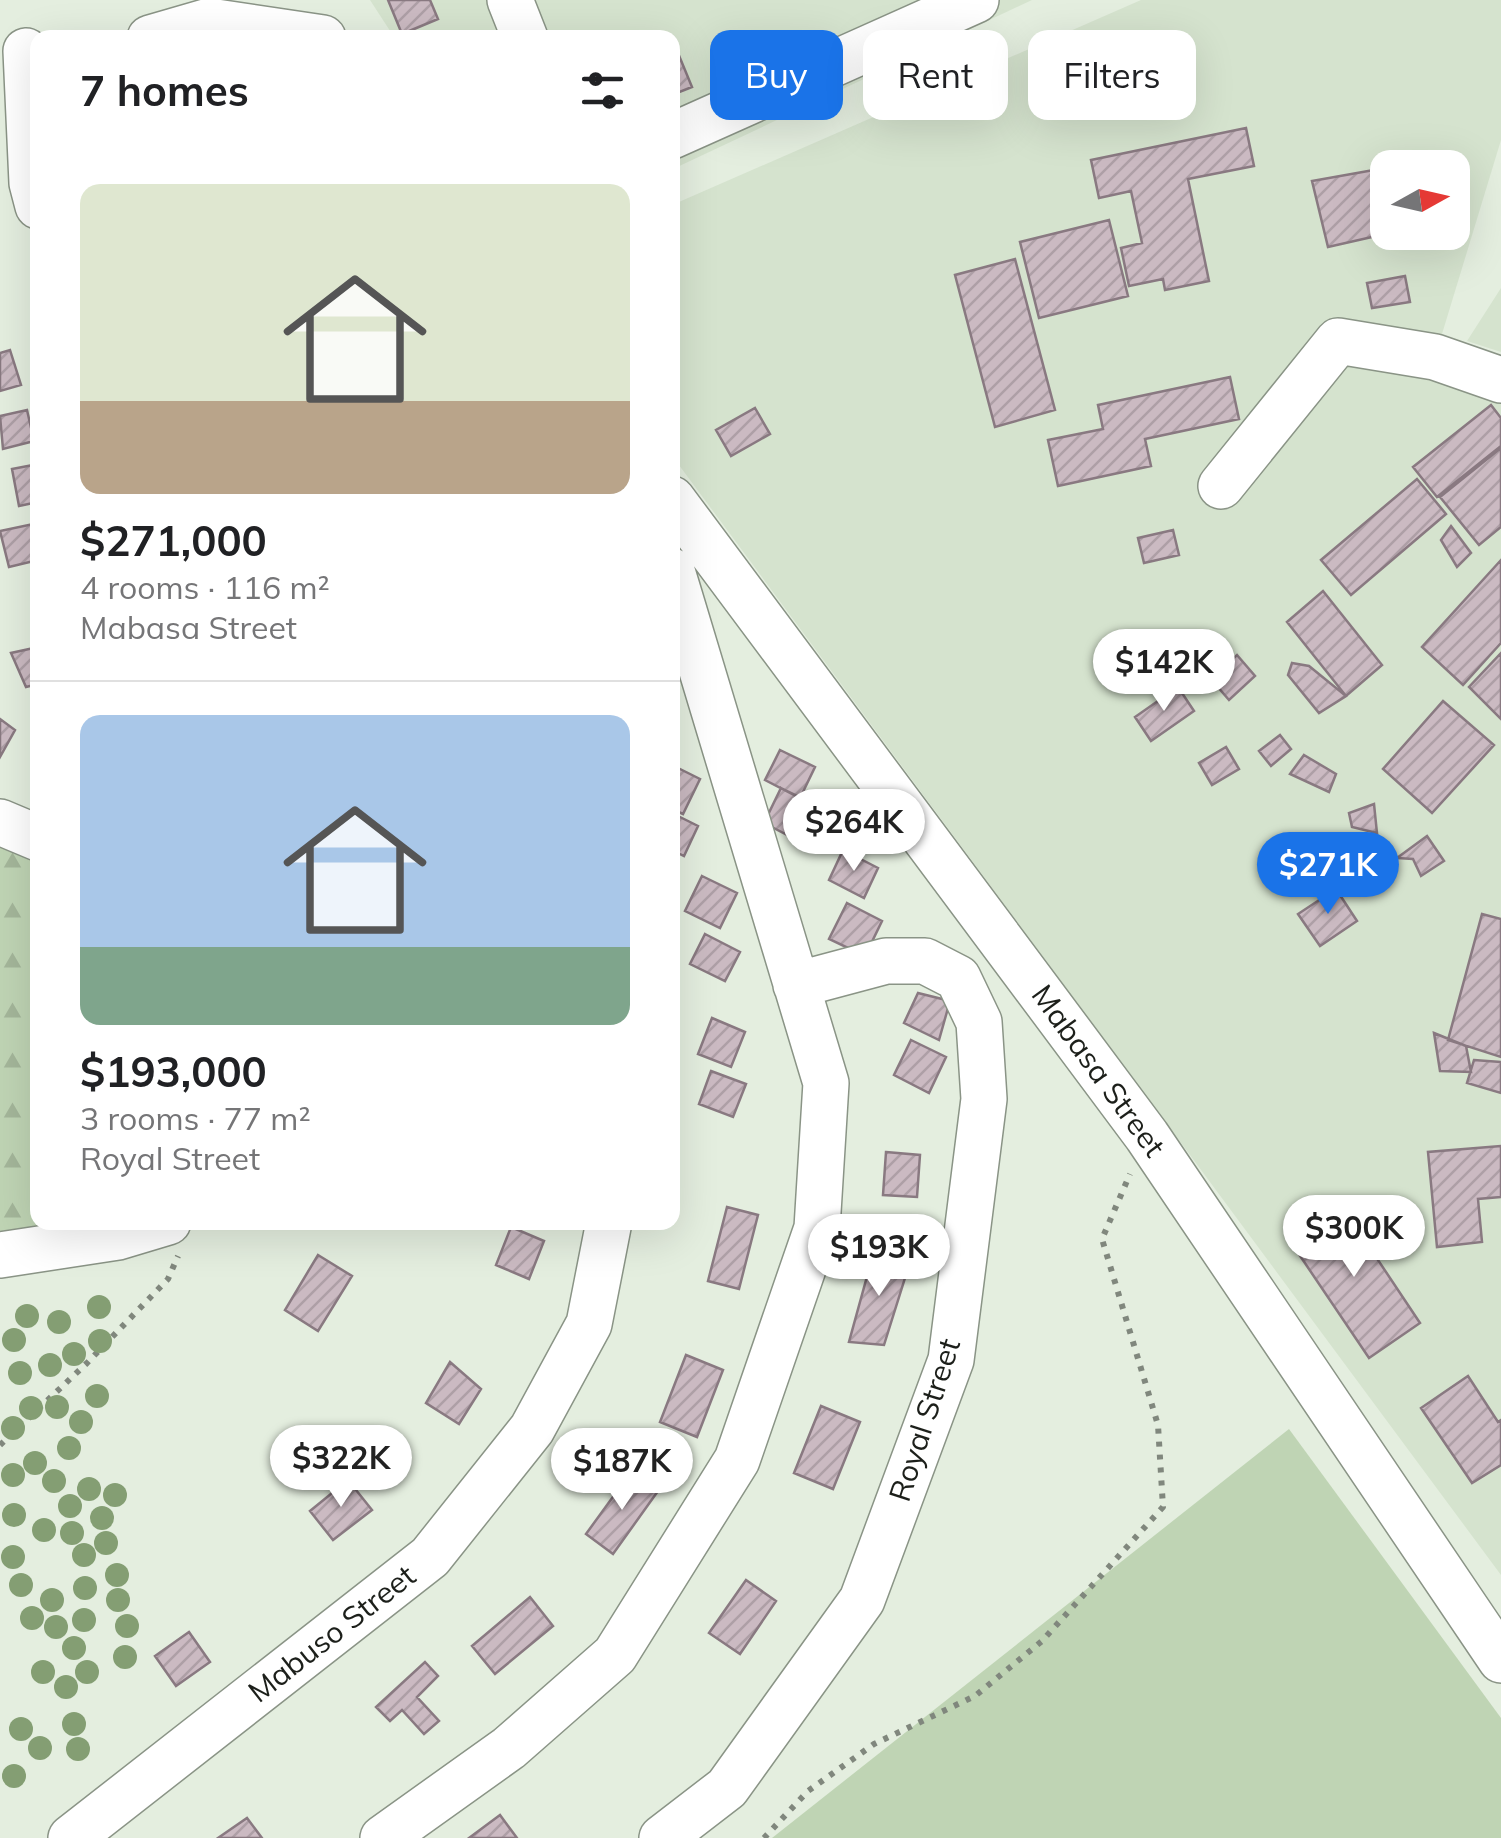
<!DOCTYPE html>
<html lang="en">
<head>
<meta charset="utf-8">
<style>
	body { margin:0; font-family:Mulish,sans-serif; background:#f6f6f6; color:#202124; height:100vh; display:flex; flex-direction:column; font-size:38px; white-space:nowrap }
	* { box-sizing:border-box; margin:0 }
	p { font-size:32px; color:#757577 }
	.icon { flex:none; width:55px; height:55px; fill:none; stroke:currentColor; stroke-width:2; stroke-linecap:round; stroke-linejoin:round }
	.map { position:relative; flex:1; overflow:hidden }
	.details { position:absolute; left:30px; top:30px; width:650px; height:1200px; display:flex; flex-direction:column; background:#fff; border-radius:20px; box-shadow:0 10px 40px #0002 }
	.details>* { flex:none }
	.banner { position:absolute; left:710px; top:30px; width:640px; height:90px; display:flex; gap:20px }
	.needle { width:65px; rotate:82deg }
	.tools { position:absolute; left:1370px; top:150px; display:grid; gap:20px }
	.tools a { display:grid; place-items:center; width:100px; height:100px; border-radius:20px; background:#fff; box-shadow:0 10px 40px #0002; font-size:50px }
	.price { position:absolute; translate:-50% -85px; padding:0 22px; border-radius:35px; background:#fff; color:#222; font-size:32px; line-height:65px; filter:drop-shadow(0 2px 5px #0008) }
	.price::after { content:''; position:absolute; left:50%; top:60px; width:30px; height:22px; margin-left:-15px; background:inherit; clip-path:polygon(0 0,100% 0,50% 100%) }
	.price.on { background:#1a73e8; color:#fff }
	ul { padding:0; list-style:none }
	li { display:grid; align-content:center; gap:20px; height:530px; padding:0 50px }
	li+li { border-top:2px solid #e0e0e0 }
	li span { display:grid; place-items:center; height:310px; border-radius:20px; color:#555 }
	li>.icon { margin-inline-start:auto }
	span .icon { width:180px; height:180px; fill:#fffc; stroke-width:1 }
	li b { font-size:42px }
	h2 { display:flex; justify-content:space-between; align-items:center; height:120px; padding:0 50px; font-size:42px }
	.pill { padding:0 35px; border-radius:20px; background:#fff; box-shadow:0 10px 40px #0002; font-size:35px; line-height:90px }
	.pill.on { background:#1a73e8; color:#fff }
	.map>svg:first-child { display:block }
	.built { fill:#d5e3ce; fill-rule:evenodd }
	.grass { fill:#bfd4b4 }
	.forest { fill:url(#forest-firs) }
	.building { fill:url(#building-hatch); stroke:#897981; stroke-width:2.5 }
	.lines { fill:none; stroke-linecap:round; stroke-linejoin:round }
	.minor-casing { stroke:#8a9486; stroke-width:48 }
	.path { stroke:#80877d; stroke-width:6; stroke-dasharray:5 8; stroke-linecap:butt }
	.minor { stroke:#fff; stroke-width:45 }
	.tree { fill:#849e73 }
	.labels { text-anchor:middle; stroke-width:8; stroke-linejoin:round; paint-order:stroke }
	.street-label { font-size:30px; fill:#1c1f1a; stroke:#fff }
</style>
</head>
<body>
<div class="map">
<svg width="1501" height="1838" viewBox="0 0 1501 1838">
	<defs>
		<pattern id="forest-firs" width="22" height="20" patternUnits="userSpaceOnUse" patternTransform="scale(2.5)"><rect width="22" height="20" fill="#bfd4b4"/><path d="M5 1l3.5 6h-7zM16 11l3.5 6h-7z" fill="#a4b69a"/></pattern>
		<pattern id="building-hatch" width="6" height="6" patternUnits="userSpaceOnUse" patternTransform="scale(2.5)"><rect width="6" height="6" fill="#cbbac2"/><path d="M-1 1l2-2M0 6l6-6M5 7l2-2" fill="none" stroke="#ae9fa6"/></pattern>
	</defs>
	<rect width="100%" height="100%" fill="#e4eedf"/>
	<path class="built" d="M 370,0 L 1032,0 L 673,169 L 672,38 L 394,37 Z
		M 1141,0 L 1501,0 L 1501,140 L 1435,357 L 1501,376 L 1501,1575 L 673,457 L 672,205 ZM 1388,168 L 1452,168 L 1452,232 L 1388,232 Z
		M 1501,288 L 1501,352 L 1467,341 Z"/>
	<path class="grass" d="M 1289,1429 L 1501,1718 L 1501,1838 L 772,1838 Z"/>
	<path class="forest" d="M 0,832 L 37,846 L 38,1222 L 66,1223 L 0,1236 Z"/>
	<path class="building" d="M 388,0 L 430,0 L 438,19 L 402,34 Z
		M 673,41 L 692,87 L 672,95 L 672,42 Z
		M 1246,128 L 1254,166 L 1188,179 L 1209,281 L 1165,290 L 1163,279 L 1129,286 L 1121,248 L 1142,243 L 1131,191 L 1099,198 L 1091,160 Z
		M 1385,168 L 1388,232 L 1394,232 L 1328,247 L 1312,181 Z
		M 1109,220 L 1128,296 L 1039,318 L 1020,242 Z
		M 1015,259 L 1055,410 L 995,427 L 955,275 Z
		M 1405,276 L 1410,302 L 1372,308 L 1367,283 Z
		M 10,350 L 21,385 L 0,391 L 0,353 Z
		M 1230,377 L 1239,419 L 1145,439 L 1151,466 L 1058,486 L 1048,440 L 1103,429 L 1098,405 Z
		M 1491,405 L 1501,418 L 1501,446 L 1437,497 L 1413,467 Z
		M 755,408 L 770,434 L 731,456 L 716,430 Z
		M 27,410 L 34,441 L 3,449 L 0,416 Z
		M 1501,448 L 1501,527 L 1479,545 L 1440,497 Z
		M 38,464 L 38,502 L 19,506 L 12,469 Z
		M 1417,479 L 1446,514 L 1351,595 L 1321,560 Z
		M 38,523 L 38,560 L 9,567 L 0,531 Z
		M 1451,526 L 1471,553 L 1457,567 L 1441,540 Z
		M 1173,530 L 1179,555 L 1144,563 L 1138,538 Z
		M 1501,560 L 1501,643 L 1463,685 L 1422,647 Z
		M 1323,591 L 1382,665 L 1346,696 L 1287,622 Z
		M 38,647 L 38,684 L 26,687 L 11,653 Z
		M 1501,653 L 1501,719 L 1469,687 Z
		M 1237,655 L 1255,676 L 1229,700 L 1211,679 Z
		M 1292,663 L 1309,666 L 1346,696 L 1319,713 L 1288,675 Z
		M 1178,687 L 1194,711 L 1151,741 L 1135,717 Z
		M 1443,701 L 1494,745 L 1432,813 L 1383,769 Z
		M 0,719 L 15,730 L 0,757 Z
		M 1280,735 L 1291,749 L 1271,766 L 1259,751 Z
		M 1226,747 L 1239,769 L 1212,785 L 1199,763 Z
		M 780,750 L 815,767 L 800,798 L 765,780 Z
		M 1304,755 L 1336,774 L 1329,792 L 1290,774 Z
		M 672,765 L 700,779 L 683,814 L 672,809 Z
		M 781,788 L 816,805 L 799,841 L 764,823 Z
		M 1374,804 L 1377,833 L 1352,827 L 1349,813 Z
		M 672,813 L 698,826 L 684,856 L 672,850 Z
		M 1427,836 L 1444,861 L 1421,876 L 1413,859 L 1397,858 Z
		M 843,850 L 878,868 L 864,898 L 829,880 Z
		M 702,876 L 737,893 L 720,928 L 685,911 Z
		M 1336,889 L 1357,921 L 1320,946 L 1298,914 Z
		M 847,903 L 882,921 L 865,956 L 829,939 Z
		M 1482,914 L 1501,919 L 1501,1057 L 1448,1040 Z
		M 705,934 L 740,952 L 725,981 L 690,964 Z
		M 918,993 L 950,1001 L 939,1040 L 904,1023 Z
		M 712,1018 L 745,1032 L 731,1067 L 698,1054 Z
		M 1434,1033 L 1466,1046 L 1471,1072 L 1440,1071 Z
		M 911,1040 L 946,1057 L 929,1093 L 894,1075 Z
		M 1474,1060 L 1501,1062 L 1501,1093 L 1467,1083 Z
		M 711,1071 L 746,1084 L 733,1117 L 699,1104 Z
		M 1501,1146 L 1501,1197 L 1478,1199 L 1482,1242 L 1437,1247 L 1428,1152 Z
		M 886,1152 L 920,1155 L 917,1197 L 883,1195 Z
		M 1340,1203 L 1420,1323 L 1369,1358 L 1288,1238 Z
		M 727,1207 L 758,1215 L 739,1289 L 708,1281 Z
		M 511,1227 L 544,1241 L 529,1279 L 496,1265 Z
		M 874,1251 L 910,1262 L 884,1345 L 849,1342 Z
		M 318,1255 L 352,1276 L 318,1331 L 285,1310 Z
		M 686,1355 L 723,1370 L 697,1437 L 660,1422 Z
		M 450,1362 L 481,1389 L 459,1424 L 426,1403 Z
		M 1468,1376 L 1498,1422 L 1501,1420 L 1501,1465 L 1472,1483 L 1421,1408 Z
		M 821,1406 L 860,1422 L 833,1489 L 794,1473 Z
		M 631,1472 L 658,1491 L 613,1554 L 586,1534 Z
		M 348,1480 L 372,1510 L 333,1540 L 310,1511 Z
		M 746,1580 L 776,1601 L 740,1654 L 709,1633 Z
		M 530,1597 L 553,1626 L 495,1674 L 472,1646 Z
		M 189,1632 L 210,1662 L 176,1686 L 155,1656 Z
		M 425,1662 L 438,1676 L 417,1697 L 439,1721 L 424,1734 L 402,1710 L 390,1721 L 376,1707 Z
		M 500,1815 L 517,1838 L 469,1838 Z
		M 247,1818 L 262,1838 L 218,1838 Z"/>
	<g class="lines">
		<defs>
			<path id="minor" d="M 510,0 L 525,38
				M 150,38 L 209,21 L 323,38
				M 26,51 L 32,183 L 38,206
				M 672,136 L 976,0
				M 1221,486 L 1338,341 L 1435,357 L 1501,380
				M 672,499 L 1147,1136 L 1501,1660
				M 0,822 L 38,838
				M 0,1255 L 118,1237 L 168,1222
				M 71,1838 L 430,1557 L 532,1429 L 589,1324 L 609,1222
				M 383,1838 L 509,1748 L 615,1655 L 737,1460 L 817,1228 L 826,1083 L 672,571
				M 662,1838 L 727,1788 L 862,1600 L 951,1360 L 984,1099 L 979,1022 L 958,978 L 925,961 L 886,961 L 796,985"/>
		</defs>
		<use href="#minor" class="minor-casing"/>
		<path class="path" d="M 0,1445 L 87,1363 L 168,1279 L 178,1256
			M 764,1838 L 808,1791 L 874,1744 L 975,1696 L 1042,1641 L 1163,1507 L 1158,1425 L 1102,1239 L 1130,1174"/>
		<use href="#minor" class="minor"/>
	</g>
	<g class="tree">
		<circle cx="99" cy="1307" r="12"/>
		<circle cx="27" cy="1316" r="12"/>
		<circle cx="59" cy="1322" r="12"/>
		<circle cx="14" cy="1340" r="12"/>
		<circle cx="100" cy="1341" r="12"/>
		<circle cx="74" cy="1354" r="12"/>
		<circle cx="50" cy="1365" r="12"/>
		<circle cx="20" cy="1373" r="12"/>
		<circle cx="97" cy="1396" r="12"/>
		<circle cx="57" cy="1407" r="12"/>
		<circle cx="31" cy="1408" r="12"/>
		<circle cx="81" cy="1422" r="12"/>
		<circle cx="13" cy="1428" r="12"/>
		<circle cx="69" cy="1448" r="12"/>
		<circle cx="35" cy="1463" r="12"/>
		<circle cx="13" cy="1475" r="12"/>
		<circle cx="54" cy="1481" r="12"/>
		<circle cx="89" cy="1489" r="12"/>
		<circle cx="115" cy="1495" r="12"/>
		<circle cx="70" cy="1506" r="12"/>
		<circle cx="14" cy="1515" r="12"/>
		<circle cx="102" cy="1518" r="12"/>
		<circle cx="44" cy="1530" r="12"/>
		<circle cx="72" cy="1533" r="12"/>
		<circle cx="106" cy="1543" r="12"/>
		<circle cx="84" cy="1555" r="12"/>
		<circle cx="13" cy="1557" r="12"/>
		<circle cx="117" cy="1575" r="12"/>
		<circle cx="21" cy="1585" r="12"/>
		<circle cx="85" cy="1588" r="12"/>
		<circle cx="52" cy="1600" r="12"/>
		<circle cx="118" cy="1600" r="12"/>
		<circle cx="32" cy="1618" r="12"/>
		<circle cx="84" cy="1620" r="12"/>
		<circle cx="127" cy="1626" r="12"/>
		<circle cx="56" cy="1627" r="12"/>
		<circle cx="74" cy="1648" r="12"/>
		<circle cx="125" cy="1657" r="12"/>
		<circle cx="43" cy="1672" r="12"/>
		<circle cx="87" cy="1672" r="12"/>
		<circle cx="66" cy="1687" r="12"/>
		<circle cx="74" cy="1724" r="12"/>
		<circle cx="21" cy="1729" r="12"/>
		<circle cx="40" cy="1748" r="12"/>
		<circle cx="78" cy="1749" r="12"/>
		<circle cx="14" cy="1776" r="12"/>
	</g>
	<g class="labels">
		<g class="street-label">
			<text transform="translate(1098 1071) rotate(54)" y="10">Mabasa Street</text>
			<text transform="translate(925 1420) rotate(-72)" y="10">Royal Street</text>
			<text transform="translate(332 1634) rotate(-38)" y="10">Mabuso Street</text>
		</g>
	</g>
</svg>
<div class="tools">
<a><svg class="needle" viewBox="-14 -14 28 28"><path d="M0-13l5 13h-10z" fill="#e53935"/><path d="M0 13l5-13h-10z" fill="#757577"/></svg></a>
</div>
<b class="price" style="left:1164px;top:714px">$142K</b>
<b class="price" style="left:854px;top:874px">$264K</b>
<b class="price on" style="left:1328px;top:917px">$271K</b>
<b class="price" style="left:1354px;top:1280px">$300K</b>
<b class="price" style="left:879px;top:1299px">$193K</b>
<b class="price" style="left:341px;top:1510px">$322K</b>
<b class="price" style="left:622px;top:1513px">$187K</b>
<div class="banner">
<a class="pill on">Buy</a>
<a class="pill">Rent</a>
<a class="pill">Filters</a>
</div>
<section class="details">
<h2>7 homes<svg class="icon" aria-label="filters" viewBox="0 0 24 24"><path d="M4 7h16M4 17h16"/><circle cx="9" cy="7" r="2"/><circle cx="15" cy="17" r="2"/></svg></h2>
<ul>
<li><span style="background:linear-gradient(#dfe7d0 70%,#b9a48a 0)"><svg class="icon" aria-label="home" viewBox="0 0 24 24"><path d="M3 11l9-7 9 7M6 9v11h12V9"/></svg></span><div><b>$271,000</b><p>4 rooms · 116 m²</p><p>Mabasa Street</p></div></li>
<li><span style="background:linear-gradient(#a9c7e8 75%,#7fa58c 0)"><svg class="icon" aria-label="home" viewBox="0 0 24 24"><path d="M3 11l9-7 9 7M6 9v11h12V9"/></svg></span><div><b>$193,000</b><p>3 rooms · 77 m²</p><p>Royal Street</p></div></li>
</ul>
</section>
</div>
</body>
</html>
